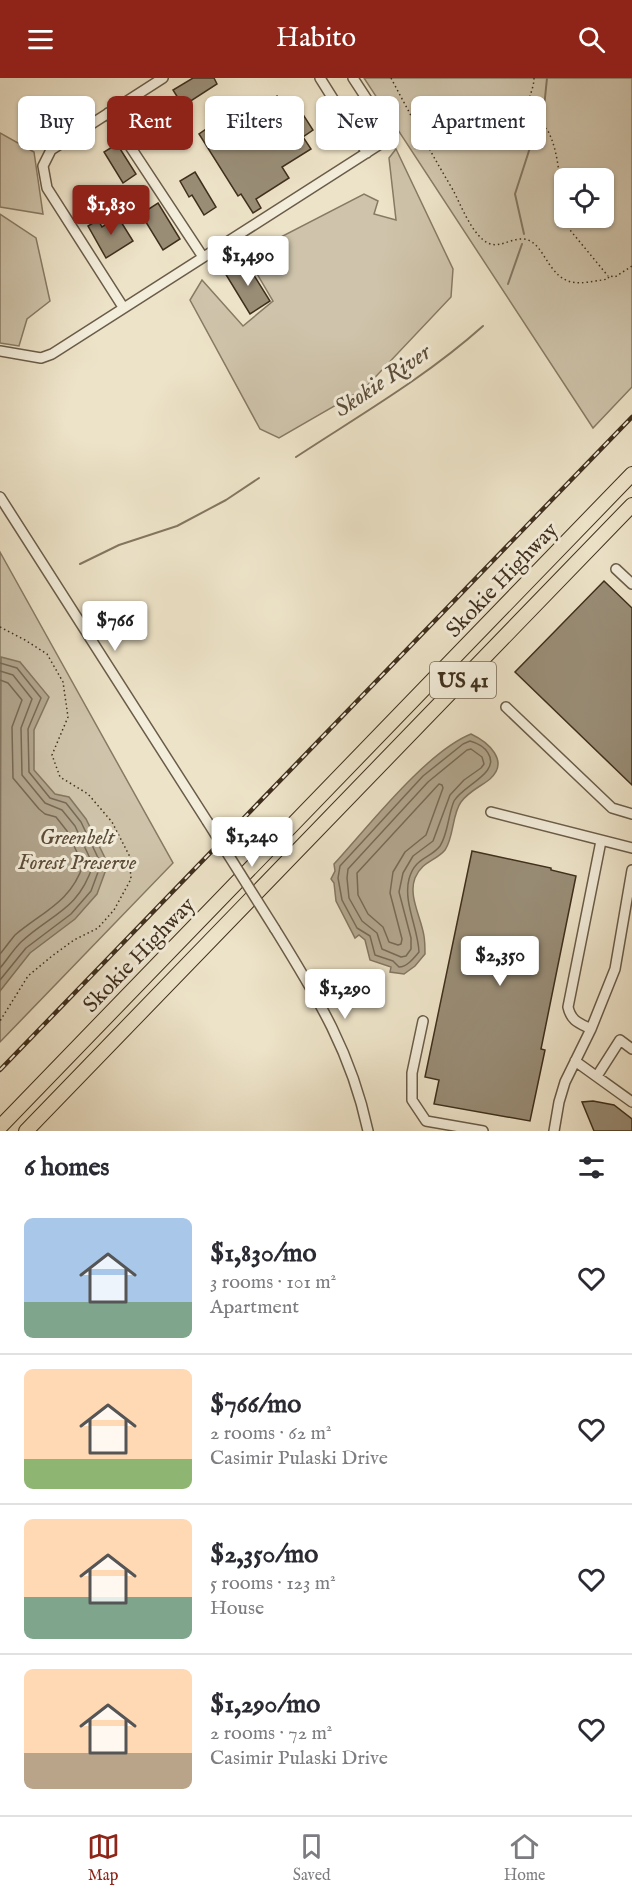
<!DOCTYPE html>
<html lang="en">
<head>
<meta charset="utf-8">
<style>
	body { margin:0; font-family:"IM FELL English",serif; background:#f7f7f7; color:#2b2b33; height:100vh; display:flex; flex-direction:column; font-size:22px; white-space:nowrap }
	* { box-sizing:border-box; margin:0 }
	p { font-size:20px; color:#7c7c81 }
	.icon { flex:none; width:33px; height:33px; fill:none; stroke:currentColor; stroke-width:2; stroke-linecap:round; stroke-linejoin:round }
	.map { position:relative; height:1053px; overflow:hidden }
	.details { display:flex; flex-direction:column; background:#fff; flex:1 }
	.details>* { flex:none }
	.guide { position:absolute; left:18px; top:18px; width:597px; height:54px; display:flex; gap:12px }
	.tools { position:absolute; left:554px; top:90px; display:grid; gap:12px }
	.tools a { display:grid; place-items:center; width:60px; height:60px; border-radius:9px; background:#fff; box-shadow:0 2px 4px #0004; font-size:30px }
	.price { position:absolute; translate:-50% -51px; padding:0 14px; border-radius:6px; background:#fff; color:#222; font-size:20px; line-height:39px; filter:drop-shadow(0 2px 3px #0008) }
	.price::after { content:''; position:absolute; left:50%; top:36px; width:18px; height:14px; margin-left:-9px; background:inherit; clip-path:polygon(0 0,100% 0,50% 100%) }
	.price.active { background:#8f2418; color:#fff }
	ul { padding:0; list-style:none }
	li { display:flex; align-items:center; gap:18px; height:150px; padding:0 24px }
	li+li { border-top:2px solid #e1e1e2 }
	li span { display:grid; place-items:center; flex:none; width:168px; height:120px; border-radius:9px; color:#555 }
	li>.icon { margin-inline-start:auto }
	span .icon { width:72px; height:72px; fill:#fffc; stroke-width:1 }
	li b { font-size:26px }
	h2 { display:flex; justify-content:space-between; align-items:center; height:72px; padding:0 24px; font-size:26px }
	.tag { padding:0 21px; border-radius:9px; background:#fff; box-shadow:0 2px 4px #0004; font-size:21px; line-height:54px }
	.tag.active { background:#8f2418; color:#fff }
	header { display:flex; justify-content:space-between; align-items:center; height:78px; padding:0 24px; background:#8f2418; color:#fff; font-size:27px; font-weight:600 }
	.tabs { display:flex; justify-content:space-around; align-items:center; height:84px; border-top:2px solid #e1e1e2; background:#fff; font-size:16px; color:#7c7c81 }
	.tabs a { display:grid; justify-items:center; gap:3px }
	.tabs .active { color:#8f2418 }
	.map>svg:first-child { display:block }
	.green { fill:#cfc4ab; stroke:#877a64; stroke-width:1.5; fill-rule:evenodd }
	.water { fill:#b2a68e; stroke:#847661; stroke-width:1.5 }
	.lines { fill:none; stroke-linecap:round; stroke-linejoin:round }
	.shore { stroke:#786a56; stroke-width:1.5 }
	.stream { stroke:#847661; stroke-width:2 }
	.building { fill:#998d76; stroke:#3f2f1d; stroke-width:1.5 }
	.minor-casing { stroke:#6a5c48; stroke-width:12 }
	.highway-casing { stroke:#3f2f1d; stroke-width:16 }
	.path { stroke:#3f2f1d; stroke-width:1.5; stroke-dasharray:1.5 3; stroke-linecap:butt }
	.minor { stroke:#f3eddb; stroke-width:9 }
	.highway { stroke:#ede3c8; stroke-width:14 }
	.rail-casing { stroke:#3f2f1d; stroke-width:4.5 }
	.rail { stroke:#f3eddb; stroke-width:2; stroke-dasharray:7; stroke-linecap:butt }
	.minor-bridge-casing { stroke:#6a5c48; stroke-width:12; stroke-linecap:butt }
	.minor-bridge { stroke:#f3eddb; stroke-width:9 }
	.labels { text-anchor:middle; stroke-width:6; stroke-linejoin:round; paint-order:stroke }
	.shield { fill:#f3eddb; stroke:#756856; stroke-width:1.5 }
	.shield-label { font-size:21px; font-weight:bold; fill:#3f2f1d }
	.street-label { font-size:22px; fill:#3f2f1d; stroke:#f3eddb }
	.park-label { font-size:22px; font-style:italic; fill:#5c4d39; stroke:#f3eddb }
	.water-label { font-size:24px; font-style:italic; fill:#5c4d39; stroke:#f3eddb }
</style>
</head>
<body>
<header><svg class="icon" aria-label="menu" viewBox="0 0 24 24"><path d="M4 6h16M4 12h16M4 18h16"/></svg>Habito<svg class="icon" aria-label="search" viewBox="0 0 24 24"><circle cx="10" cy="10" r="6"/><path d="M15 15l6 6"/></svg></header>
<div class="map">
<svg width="632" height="1053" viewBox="0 0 632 1053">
	<rect width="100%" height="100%" fill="#ede3c8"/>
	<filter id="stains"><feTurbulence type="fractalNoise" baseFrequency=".00333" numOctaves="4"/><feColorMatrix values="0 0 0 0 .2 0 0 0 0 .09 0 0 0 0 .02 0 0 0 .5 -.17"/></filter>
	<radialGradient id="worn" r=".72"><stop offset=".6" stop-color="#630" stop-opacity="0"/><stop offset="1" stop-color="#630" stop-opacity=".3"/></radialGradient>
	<path class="green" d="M 364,0 L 632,0 L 632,309 L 593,350 ZM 564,100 L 603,100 L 603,140 L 564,140 Z
		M 0,55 L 34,74 L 43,136 L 0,129 Z
		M 396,71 L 453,191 L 451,219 L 364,311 L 279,360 L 260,351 L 190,222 L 202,202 L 243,248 L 273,223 L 246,177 L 364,116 L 378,123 L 374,136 L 396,142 L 389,80 Z
		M 0,136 L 36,160 L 50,223 L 27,241 L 19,268 L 0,265 Z
		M 0,474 L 173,785 L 0,964 Z"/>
	<path class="water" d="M 1,579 L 20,584 L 49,619 L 34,652 L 34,692 L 55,716 L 69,719 L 86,741 L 108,786 L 97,816 L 75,841 L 30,875 L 0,913 Z
		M 471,656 C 488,664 510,683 490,701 C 480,709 469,713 461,724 C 452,736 454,759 445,772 C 436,783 422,783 415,800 C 408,818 421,839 424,858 C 425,864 425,870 425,876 L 415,888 L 404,896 L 390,894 L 391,889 L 370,882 L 365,862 L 359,857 L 355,860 L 336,823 L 334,805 L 331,801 L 335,793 L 334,786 C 368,749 426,674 471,656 Z"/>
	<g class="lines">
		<path class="shore" d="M 0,585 L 17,590 L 41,620 L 28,651 L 29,694 L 50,720 L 66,725 L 81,744 L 101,786 L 91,813 L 71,836 L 26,870 L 0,902
			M 0,593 L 13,597 L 32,621 L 21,650 L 22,697 L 45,725 L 62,732 L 75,748 L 93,787 C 78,833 52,835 21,864 C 13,872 7,882 0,890
			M 0,602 L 8,605 L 22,622 L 12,649 L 13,700 L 39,731 L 45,736 L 56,739 L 67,753 L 83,787 C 71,824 42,834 15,857 C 10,863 5,870 0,876
			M 470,663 C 477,665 484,668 488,675 C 501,695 463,707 454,723 C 448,737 448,756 440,768 C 430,781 415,779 409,801 C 403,824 418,850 419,874 C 414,880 407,889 399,889 L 393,883 L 375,877 L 370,858 L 357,850 L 342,822 L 338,800 L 340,788 L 423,698 L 463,666 Z
			M 471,671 L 482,679 L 484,686 L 481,690 L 464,702 L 450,717 L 433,763 L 413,778 L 403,795 L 399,814 L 411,860 L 411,871 L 406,878 L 401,879 L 382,871 L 377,855 L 362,843 L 349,820 L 347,800 L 348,791 L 428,704 L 467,672 Z
			M 439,706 L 442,707 L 443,710 L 426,757 L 405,774 L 393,794 L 390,815 L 402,861 L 401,866 L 398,867 L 389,864 L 383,849 L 368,836 L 358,817 L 357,795 Z"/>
		<path class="stream" d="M 540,39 L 544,30 L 547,0
			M 524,156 L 515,116 L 537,48
			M 508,206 L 522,166
			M 296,379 C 360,337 426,299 483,248
			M 80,486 L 119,467 L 177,448 L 226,422 L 259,400"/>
	</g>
	<path class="building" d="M 193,0 L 214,0 L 217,6 L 183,28 L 173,12 Z
		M 277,18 L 288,34 L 297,27 L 313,52 L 303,59 L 311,71 L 282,89 L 289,100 L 256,121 L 261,130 L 253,135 L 241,116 L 238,118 L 199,56 L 225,38 L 237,56 L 254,45 L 249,37 Z
		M 117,66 L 136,96 L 123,105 L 104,74 Z
		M 195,94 L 216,129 L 204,137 L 192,117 L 189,119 L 180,103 Z
		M 158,125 L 180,161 L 163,172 L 141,136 Z
		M 118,139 L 133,163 L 106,180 L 88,148 L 98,142 L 102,149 Z
		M 245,183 L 270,223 L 250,236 L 225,195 Z
		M 604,503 L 632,530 L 632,707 L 515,594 Z
		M 472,773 L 551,790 L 551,792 L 576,798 L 541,971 L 545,972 L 530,1043 L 434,1026 L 439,1002 L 425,999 Z
		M 593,1023 L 614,1027 L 632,1041 L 632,1053 L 594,1053 L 582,1024 Z"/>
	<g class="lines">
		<defs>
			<path id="minor" d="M 320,0 L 367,75
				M 108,35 L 203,179
				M 123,229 L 47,110 L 43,88 L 51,72 L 163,0
				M 0,273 L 41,280 L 52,276 L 385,63 L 387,52 L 353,0
				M 0,419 L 207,743
				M 616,491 L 632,506
				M 506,629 L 612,730 L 632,736
				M 491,734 L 632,770
				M 275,851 C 317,919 351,973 368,1053
				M 423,943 L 412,995 L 412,1022 L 426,1043 L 483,1053
				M 591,951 C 579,945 571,943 568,929 L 601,763
				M 575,983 L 632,1024
				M 597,998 L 620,962 L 632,971
				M 554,1053 L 559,1024 L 565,1004 L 591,951 L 615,891 L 632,792"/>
			<path id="highway" d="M 0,1049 L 632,396
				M 26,1053 L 632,427"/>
		</defs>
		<use href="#minor" class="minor-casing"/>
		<use href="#highway" class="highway-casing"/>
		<path class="path" d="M 391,0 C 411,38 431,75 453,112 C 461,127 472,157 488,165 C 502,172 517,154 532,164 C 538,168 542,175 546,181 C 564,211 577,206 608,201 L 609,198 L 615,199 L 632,188
			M 534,0 C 534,11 527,21 528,32 C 529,44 545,45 549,55 C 560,78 559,107 564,132
			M 565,140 L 570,152 L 608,198
			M 0,549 L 25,562 L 47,576 L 63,604 L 68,639 L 52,677 L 60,699 L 88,716 L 112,744 L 129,777 L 131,801 L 114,832 L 98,850 L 74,862 L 52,878 L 28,898 L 0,943"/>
		<use href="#minor" class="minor"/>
		<use href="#highway" class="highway"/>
		<defs>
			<path id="rail" d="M 0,992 L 632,339"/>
		</defs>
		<use href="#rail" class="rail-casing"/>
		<use href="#rail" class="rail"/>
		<defs>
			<path id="minor-bridge" d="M 207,743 L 275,851"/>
		</defs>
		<use href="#minor-bridge" class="minor-bridge-casing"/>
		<use href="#minor-bridge" class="minor-bridge"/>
	</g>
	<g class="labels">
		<rect class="shield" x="430" y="584" width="66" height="36" rx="4.5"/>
		<g class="shield-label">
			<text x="463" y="609">US 41</text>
		</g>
		<g class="street-label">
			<text transform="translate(501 501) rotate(-46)" y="8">Skokie Highway</text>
			<text transform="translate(138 876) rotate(-46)" y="8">Skokie Highway</text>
		</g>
		<g class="park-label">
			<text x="77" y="766">Greenbelt<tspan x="77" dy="25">Forest Preserve</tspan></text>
		</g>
		<g class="water-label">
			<text transform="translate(382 302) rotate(-34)" y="8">Skokie River</text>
		</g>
	</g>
	<rect width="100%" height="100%" filter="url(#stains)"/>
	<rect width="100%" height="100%" fill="url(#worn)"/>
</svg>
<div class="tools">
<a><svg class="icon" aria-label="locate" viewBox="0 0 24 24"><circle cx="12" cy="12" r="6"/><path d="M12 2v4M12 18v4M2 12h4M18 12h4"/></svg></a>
</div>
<b class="price active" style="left:111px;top:158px">$1,830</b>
<b class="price" style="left:248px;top:209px">$1,490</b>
<b class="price" style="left:115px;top:574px">$766</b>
<b class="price" style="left:252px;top:790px">$1,240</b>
<b class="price" style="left:500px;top:909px">$2,350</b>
<b class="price" style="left:345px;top:942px">$1,290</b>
<div class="guide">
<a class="tag">Buy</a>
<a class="tag active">Rent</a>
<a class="tag">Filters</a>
<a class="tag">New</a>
<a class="tag">Apartment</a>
</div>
</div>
<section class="details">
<h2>6 homes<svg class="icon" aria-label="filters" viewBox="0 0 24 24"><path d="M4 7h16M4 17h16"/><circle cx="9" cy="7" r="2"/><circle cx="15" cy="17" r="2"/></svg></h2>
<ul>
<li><span style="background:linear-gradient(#a9c7e8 70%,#7fa58c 0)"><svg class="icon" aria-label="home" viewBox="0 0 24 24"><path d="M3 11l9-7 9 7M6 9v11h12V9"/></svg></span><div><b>$1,830/mo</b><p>3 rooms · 101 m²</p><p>Apartment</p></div><svg class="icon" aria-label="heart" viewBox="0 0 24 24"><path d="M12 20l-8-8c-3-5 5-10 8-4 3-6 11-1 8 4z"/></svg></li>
<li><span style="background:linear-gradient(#ffd9b3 75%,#8fb573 0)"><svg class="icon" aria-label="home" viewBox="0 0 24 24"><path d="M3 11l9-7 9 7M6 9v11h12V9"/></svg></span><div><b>$766/mo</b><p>2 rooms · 62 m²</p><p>Casimir Pulaski Drive</p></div><svg class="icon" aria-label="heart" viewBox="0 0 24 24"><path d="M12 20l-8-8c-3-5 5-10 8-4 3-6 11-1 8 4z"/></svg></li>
<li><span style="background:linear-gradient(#ffd9b3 65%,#7fa58c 0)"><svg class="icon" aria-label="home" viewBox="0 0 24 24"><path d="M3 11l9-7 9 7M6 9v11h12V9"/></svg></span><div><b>$2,350/mo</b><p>5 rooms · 123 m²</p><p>House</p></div><svg class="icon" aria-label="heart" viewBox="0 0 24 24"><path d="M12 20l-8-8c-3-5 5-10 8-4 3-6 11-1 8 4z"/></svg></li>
<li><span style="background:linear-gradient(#ffd9b3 70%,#b9a48a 0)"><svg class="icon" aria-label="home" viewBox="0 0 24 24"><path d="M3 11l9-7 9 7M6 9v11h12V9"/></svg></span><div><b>$1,290/mo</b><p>2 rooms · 72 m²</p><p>Casimir Pulaski Drive</p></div><svg class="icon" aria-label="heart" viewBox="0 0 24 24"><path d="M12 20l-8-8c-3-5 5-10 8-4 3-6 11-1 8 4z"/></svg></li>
</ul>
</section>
<nav class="tabs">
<a class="active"><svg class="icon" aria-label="map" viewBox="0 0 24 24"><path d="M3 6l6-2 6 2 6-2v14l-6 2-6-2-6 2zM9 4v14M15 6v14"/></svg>Map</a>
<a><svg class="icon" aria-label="saved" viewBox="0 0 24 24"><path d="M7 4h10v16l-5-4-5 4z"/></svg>Saved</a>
<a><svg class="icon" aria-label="home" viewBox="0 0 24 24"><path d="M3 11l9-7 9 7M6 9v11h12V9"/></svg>Home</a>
</nav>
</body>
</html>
